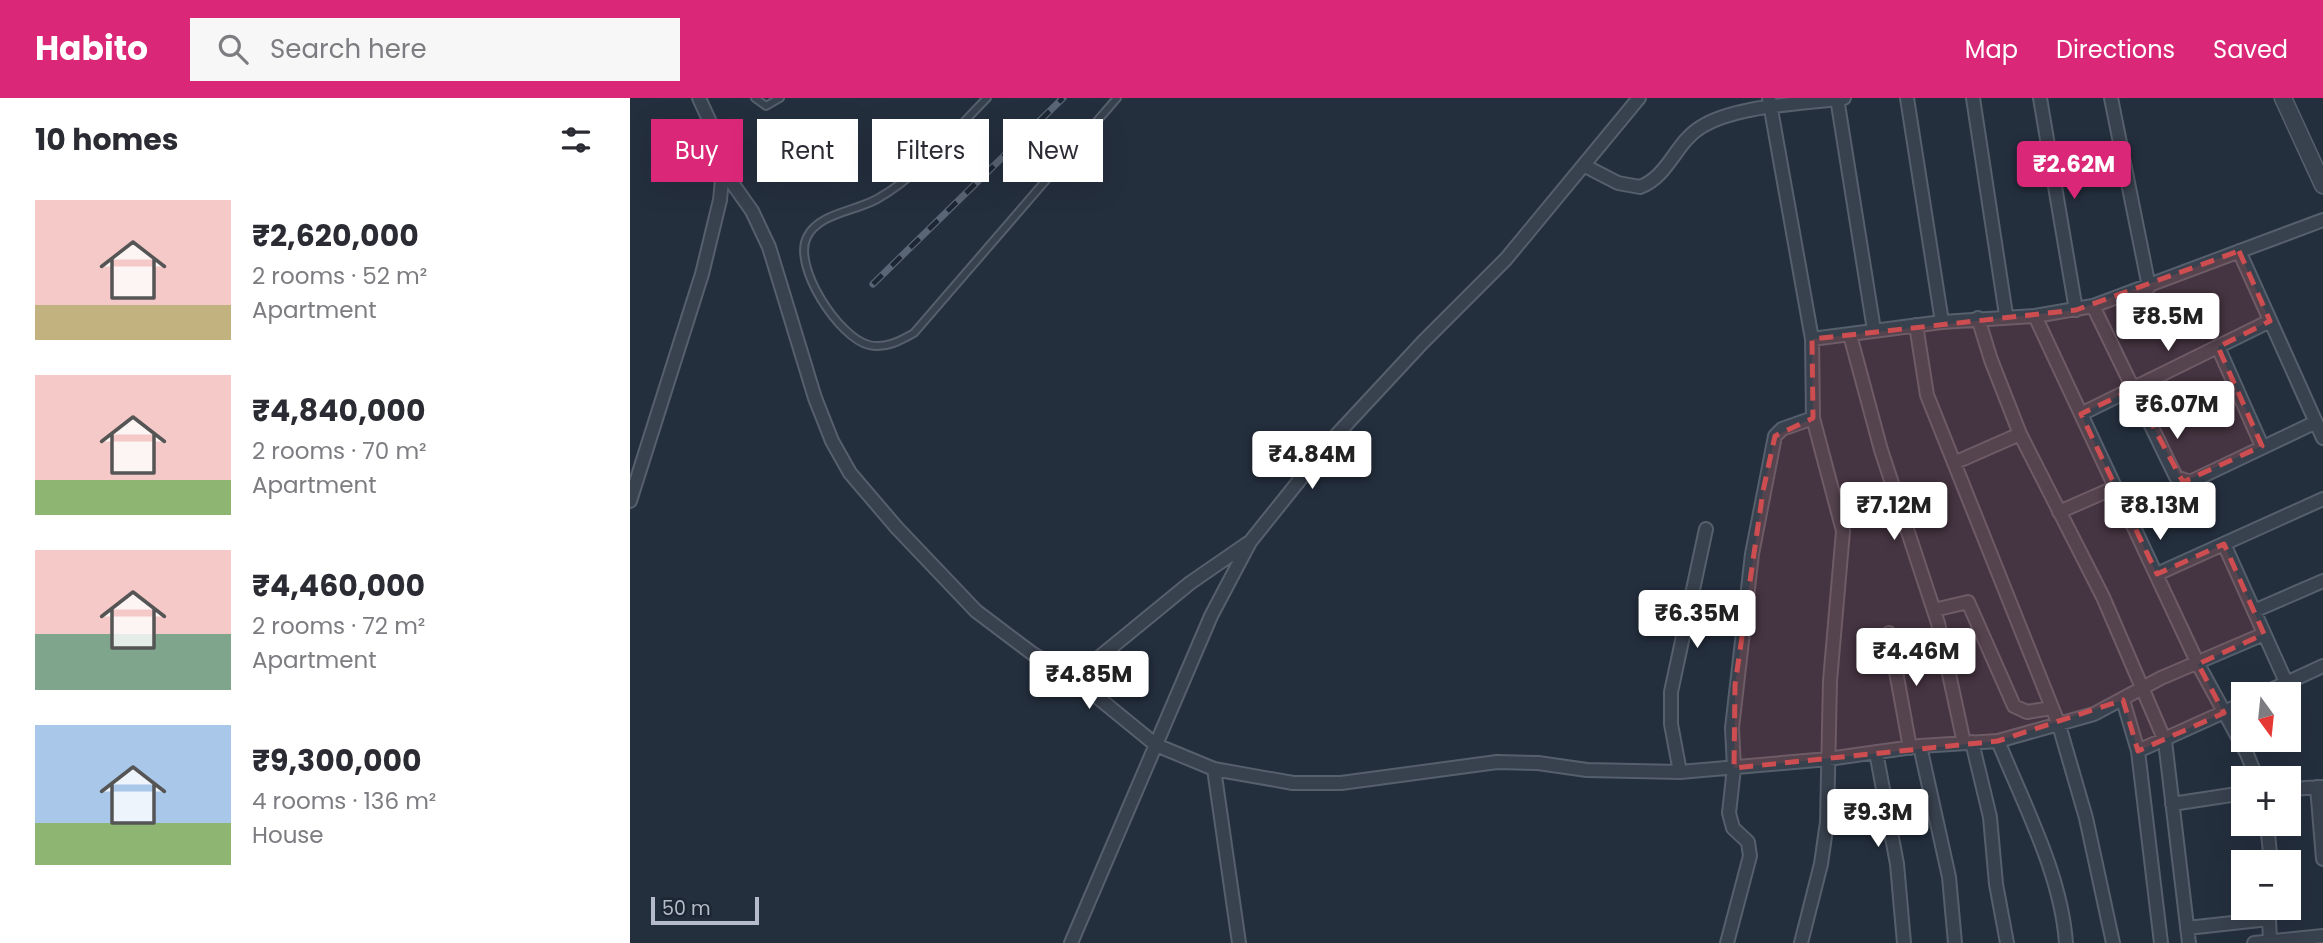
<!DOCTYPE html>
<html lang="en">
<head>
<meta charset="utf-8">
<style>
	body { margin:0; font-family:Poppins,sans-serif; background:#f7f7f7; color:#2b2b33; height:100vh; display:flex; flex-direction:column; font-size:26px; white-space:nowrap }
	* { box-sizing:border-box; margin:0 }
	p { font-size:23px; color:#7c7c81 }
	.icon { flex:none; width:38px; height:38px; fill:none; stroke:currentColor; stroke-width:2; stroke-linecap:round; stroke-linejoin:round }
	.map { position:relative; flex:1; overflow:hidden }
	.details { display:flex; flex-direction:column; background:#fff; width:630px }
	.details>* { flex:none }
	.guide { position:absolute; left:21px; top:21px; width:665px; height:63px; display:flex; gap:14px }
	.needle { width:46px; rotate:165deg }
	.tools { position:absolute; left:1601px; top:584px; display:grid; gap:14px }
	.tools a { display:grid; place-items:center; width:70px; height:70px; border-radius:0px; background:#fff; box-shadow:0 7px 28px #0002; font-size:35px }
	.scale { position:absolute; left:21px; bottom:18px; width:108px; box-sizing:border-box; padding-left:7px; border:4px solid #b4bcc9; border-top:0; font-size:19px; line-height:24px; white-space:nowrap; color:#b4bcc9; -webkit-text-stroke:5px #1d2633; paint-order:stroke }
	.price { position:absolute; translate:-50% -60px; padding:0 16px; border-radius:7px; background:#fff; color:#222; font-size:23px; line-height:46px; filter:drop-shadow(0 2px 4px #0008) }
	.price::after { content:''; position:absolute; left:50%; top:42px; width:21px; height:16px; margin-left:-10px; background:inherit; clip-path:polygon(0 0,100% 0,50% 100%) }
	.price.active { background:#db2777; color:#fff }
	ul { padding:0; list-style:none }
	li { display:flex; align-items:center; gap:21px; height:175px; padding:0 35px }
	li span { display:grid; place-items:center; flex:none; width:196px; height:140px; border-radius:0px; color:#555 }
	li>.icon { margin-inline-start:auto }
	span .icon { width:84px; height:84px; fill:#fffc; stroke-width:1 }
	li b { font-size:30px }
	h2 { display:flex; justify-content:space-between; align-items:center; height:84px; padding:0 35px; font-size:30px }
	.tag { padding:0 24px; border-radius:0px; background:#fff; box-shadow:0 7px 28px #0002; font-size:24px; line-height:63px }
	.tag.active { background:#db2777; color:#fff }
	header { display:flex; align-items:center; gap:42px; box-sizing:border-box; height:98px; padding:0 35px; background:#db2777; color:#fff }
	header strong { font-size:33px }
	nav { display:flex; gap:38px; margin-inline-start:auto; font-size:24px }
	.search { width:490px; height:63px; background:#f7f7f7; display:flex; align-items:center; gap:18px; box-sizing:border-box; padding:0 24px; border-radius:0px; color:#7c7c81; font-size:26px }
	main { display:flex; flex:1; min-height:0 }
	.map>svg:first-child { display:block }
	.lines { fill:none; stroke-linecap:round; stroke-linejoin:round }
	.service-casing { stroke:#565f6c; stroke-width:10 }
	.minor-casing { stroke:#565f6c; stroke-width:16 }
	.tertiary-casing { stroke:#565f6c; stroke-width:19 }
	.service { stroke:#38414e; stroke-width:6 }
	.minor { stroke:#38414e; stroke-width:12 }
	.tertiary { stroke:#38414e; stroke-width:16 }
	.rail-casing { stroke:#5a6575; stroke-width:7 }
	.rail { stroke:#1d2633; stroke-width:4.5; stroke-dasharray:13; stroke-linecap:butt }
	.marked { fill:#ce4d50; fill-opacity:0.2; stroke:#ce4d50; stroke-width:5; stroke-dasharray:14 9; stroke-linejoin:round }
</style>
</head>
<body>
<header>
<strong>Habito</strong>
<div class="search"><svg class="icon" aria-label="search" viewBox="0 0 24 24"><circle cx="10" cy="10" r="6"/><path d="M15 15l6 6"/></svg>Search here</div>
<nav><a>Map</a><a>Directions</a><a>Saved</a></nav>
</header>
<main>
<section class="details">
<h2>10 homes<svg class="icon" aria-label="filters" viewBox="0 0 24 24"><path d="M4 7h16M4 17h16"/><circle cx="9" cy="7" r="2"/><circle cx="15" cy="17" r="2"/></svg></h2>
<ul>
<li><span style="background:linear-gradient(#f6c9c9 75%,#c2b280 0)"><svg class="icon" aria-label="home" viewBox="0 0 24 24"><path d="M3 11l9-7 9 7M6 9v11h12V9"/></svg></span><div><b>₹2,620,000</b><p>2 rooms · 52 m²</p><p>Apartment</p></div></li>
<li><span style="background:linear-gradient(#f6c9c9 75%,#8fb573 0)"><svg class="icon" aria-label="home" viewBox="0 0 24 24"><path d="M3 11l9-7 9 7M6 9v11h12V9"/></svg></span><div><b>₹4,840,000</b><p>2 rooms · 70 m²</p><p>Apartment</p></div></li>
<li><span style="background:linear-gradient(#f6c9c9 60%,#7fa58c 0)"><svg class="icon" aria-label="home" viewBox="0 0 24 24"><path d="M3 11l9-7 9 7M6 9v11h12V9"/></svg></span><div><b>₹4,460,000</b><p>2 rooms · 72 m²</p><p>Apartment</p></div></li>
<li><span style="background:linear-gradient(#a9c7e8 70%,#8fb573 0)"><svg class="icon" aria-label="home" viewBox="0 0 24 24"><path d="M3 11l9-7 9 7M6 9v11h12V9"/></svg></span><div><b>₹9,300,000</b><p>4 rooms · 136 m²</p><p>House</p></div></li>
</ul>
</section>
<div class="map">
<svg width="1693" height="845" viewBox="0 0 1693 845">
	<rect width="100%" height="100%" fill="#242f3e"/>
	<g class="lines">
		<defs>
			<path id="service" d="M 125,0 L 136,8 L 150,0
				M 357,0 C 323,34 289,78 247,101 C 226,113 189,115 177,139 C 162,168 209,240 239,247 C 255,251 270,243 284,235 L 487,0"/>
			<path id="minor" d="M 1139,0 L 1182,241 L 1183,320 L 1213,433 L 1200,583 L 1197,724 L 1191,766 L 1171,845
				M 1207,0 L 1244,232
				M 1277,0 L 1312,224
				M 1343,0 L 1376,217
				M 1410,0 L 1446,212
				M 1481,0 L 1519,189
				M 955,68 L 988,85 L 1010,89 C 1039,78 1045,45 1071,29 C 1106,7 1173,6 1214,0
				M 93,72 L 122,113 L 139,149 L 185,300 L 202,343 L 220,375 L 267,430 L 346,513 L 403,556 L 444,580 L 526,647 L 584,671 L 663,685 L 711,685 L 867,664 L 908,665 L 957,672 L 1050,674 L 1198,661 L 1290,648 L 1368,643 L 1464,616 L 1531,580 L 1634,536
				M 1609,153 L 1693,340
				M 1463,208 L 1546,379 L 1560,384 L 1686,324
				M 1405,218 L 1568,566 L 1617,656 L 1627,681
				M 1348,220 L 1361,262 L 1390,336 L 1473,499 L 1535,643 L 1559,845
				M 1286,227 L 1297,297 L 1429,627 L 1456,720 L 1483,845
				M 1220,237 L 1251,352 L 1308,525 L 1334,645
				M 1182,241 L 1312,224 L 1405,218 L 1463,208 L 1693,122
				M 1588,249 L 1632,348
				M 1451,316 L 1640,223
				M 1324,365 L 1390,336
				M 0,403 L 72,176 L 90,102 L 93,72 L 85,35 L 69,0
				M 1429,414 L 1486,389
				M 1594,446 L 1656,584
				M 1527,476 L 1693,401
				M 1304,512 L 1338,504 L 1384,608 L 1397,614 L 1422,610
				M 1624,513 L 1693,483
				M 1259,535 L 1280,650
				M 444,580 L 560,485 L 618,445
				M 1630,597 L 1693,568
				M 1493,602 L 1508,653 L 1531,845
				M 1368,643 C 1394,707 1431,776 1436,845
				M 1342,644 L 1360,719 L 1366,786 L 1377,845
				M 1290,648 L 1319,779 L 1325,845
				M 1508,653 L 1614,605
				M 1246,654 L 1267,766 L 1274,845
				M 584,671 L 609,845
				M 1050,674 L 1041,626 L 1041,594 L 1076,431
				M 1687,689 L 1693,761
				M 1659,691 L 1693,689
				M 1542,706 L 1614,695
				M 1637,726 L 1641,765
				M 1557,830 L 1639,821
				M 1640,843 L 1639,821 L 1643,810
				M 441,845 L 581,518 L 620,444 L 700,344 L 793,244 L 876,161 L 1009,0
				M 1097,845 L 1120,758 L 1118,744 L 1103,730 L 1099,715 L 1104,670 L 1102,630 L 1122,456 L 1145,338 L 1152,331 L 1183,320
				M 1624,845 L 1693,838"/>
			<path id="tertiary" d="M 1653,0 L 1693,87"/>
		</defs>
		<use href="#service" class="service-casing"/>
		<use href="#minor" class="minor-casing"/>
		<use href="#tertiary" class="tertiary-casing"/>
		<use href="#service" class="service"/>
		<use href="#minor" class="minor"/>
		<use href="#tertiary" class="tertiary"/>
		<defs>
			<path id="rail" d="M 243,186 L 433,0"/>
		</defs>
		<use href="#rail" class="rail-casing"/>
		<use href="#rail" class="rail"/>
	</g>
	<path class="marked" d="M 1609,153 L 1640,223 L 1588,249 L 1632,348 L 1553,384 L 1503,291 L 1451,316 L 1527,476 L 1594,446 L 1634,536 L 1568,566 L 1594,615 L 1508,653 L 1493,602 L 1368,643 L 1104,670 L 1105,587 L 1133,393 L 1145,338 L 1183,320 L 1182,241 L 1446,212 Z"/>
</svg>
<div class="tools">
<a><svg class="needle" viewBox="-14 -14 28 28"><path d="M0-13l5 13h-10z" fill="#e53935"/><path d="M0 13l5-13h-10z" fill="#7c7c81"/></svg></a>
<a>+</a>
<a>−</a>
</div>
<div class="scale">50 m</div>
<b class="price active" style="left:1444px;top:103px">₹2.62M</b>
<b class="price" style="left:1538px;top:255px">₹8.5M</b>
<b class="price" style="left:1547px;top:343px">₹6.07M</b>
<b class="price" style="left:682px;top:393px">₹4.84M</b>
<b class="price" style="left:1264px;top:444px">₹7.12M</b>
<b class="price" style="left:1530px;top:444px">₹8.13M</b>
<b class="price" style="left:1067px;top:552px">₹6.35M</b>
<b class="price" style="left:1286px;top:590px">₹4.46M</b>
<b class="price" style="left:459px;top:613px">₹4.85M</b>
<b class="price" style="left:1248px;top:751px">₹9.3M</b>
<div class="guide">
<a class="tag active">Buy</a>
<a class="tag">Rent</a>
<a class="tag">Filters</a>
<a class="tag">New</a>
</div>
</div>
</main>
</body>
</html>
